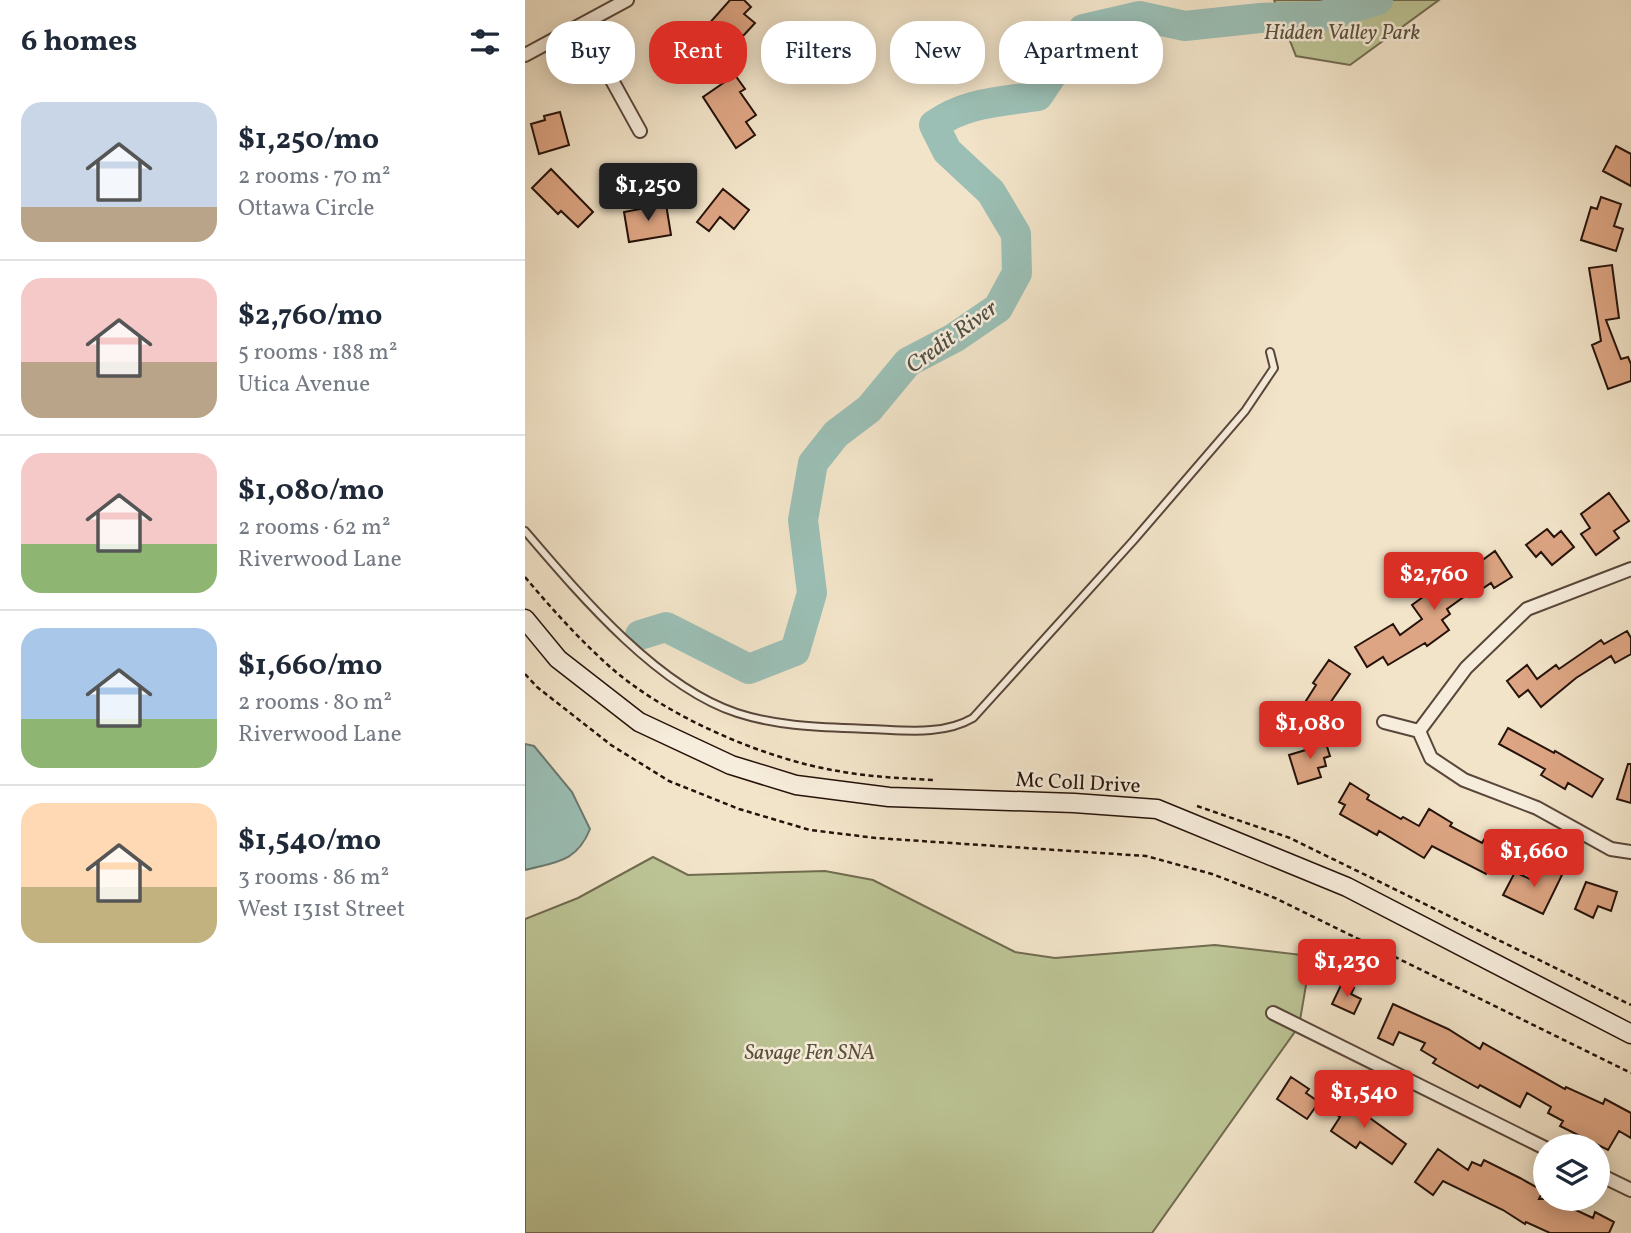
<!DOCTYPE html>
<html lang="en">
<head>
<meta charset="utf-8">
<style>
	body { margin:0; font-family:Vollkorn,serif; background:#f2f2f3; color:#1f2937; height:100vh; display:flex; flex-direction:column; font-size:26px; white-space:nowrap }
	* { box-sizing:border-box; margin:0 }
	p { font-size:23px; color:#747a83 }
	.icon { flex:none; width:38px; height:38px; fill:none; stroke:currentColor; stroke-width:2; stroke-linecap:round; stroke-linejoin:round }
	.map { position:relative; flex:1; overflow:hidden }
	.drawer { display:flex; flex-direction:column; background:#fff; width:525px }
	.drawer>* { flex:none }
	.top-card { position:absolute; left:21px; top:21px; width:665px; height:63px; display:flex; gap:14px }
	.controls { position:absolute; left:1008px; top:1134px; display:grid; gap:14px }
	.controls a { display:grid; place-items:center; width:77px; height:77px; border-radius:50%; background:#fff; box-shadow:0 4px 18px #0003; font-size:35px }
	.price { position:absolute; translate:-50% -60px; padding:0 16px; border-radius:7px; background:#d93025; color:#fff; font-size:23px; line-height:46px; filter:drop-shadow(0 2px 4px #0008) }
	.price::after { content:''; position:absolute; left:50%; top:42px; width:21px; height:16px; margin-left:-10px; background:inherit; clip-path:polygon(0 0,100% 0,50% 100%) }
	.price.active { background:#222; color:#fff }
	ul { padding:0; list-style:none }
	li { display:flex; align-items:center; gap:21px; height:175px; padding:0 21px }
	li+li { border-top:2px solid #e0e1e3 }
	li span { display:grid; place-items:center; flex:none; width:196px; height:140px; border-radius:21px; color:#555 }
	li>.icon { margin-inline-start:auto }
	span .icon { width:84px; height:84px; fill:#fffc; stroke-width:1 }
	li b { font-size:30px }
	h2 { display:flex; justify-content:space-between; align-items:center; height:84px; padding:0 21px; font-size:30px }
	.chip { padding:0 24px; border-radius:28px; background:#fff; box-shadow:0 4px 18px #0003; font-size:24px; line-height:63px }
	.chip.active { background:#d93025; color:#fff }
	main { display:flex; flex:1; min-height:0 }
	.map>svg:first-child { display:block }
	.green { fill:#bcc495; stroke:#716b50; stroke-width:2 }
	.water { fill:#9bbfb5; stroke:#6c7a71; stroke-width:2 }
	.lines { fill:none; stroke-linecap:round; stroke-linejoin:round }
	.river { stroke:#9bbfb5; stroke-width:30 }
	.building { fill:#dda583; stroke:#26120a; stroke-width:2 }
	.service-casing { stroke:#59463a; stroke-width:10 }
	.minor-casing { stroke:#59463a; stroke-width:16 }
	.secondary-casing { stroke:#26120a; stroke-width:21 }
	.path { stroke:#26120a; stroke-width:2.5; stroke-dasharray:5 3.5; stroke-linecap:butt }
	.service { stroke:#f7eddc; stroke-width:6 }
	.minor { stroke:#f7eddc; stroke-width:12 }
	.secondary { stroke:#f7eddc; stroke-width:18 }
	.labels { text-anchor:middle; stroke-width:5; stroke-linejoin:round; paint-order:stroke }
	.park-label { font-size:21px; font-style:italic; fill:#5a503b; stroke:#f7eddc }
	.street-label { font-size:21px; fill:#26120a; stroke:#f7eddc }
	.water-label { font-size:23px; font-style:italic; fill:#4f4f46; stroke:#f7eddc }
</style>
</head>
<body>
<main>
<section class="drawer">
<h2>6 homes<svg class="icon" aria-label="filters" viewBox="0 0 24 24"><path d="M4 7h16M4 17h16"/><circle cx="9" cy="7" r="2"/><circle cx="15" cy="17" r="2"/></svg></h2>
<ul>
<li><span style="background:linear-gradient(#c9d6e8 75%,#b9a48a 0)"><svg class="icon" aria-label="home" viewBox="0 0 24 24"><path d="M3 11l9-7 9 7M6 9v11h12V9"/></svg></span><div><b>$1,250/mo</b><p>2 rooms · 70 m²</p><p>Ottawa Circle</p></div></li>
<li><span style="background:linear-gradient(#f6c9c9 60%,#b9a48a 0)"><svg class="icon" aria-label="home" viewBox="0 0 24 24"><path d="M3 11l9-7 9 7M6 9v11h12V9"/></svg></span><div><b>$2,760/mo</b><p>5 rooms · 188 m²</p><p>Utica Avenue</p></div></li>
<li><span style="background:linear-gradient(#f6c9c9 65%,#8fb573 0)"><svg class="icon" aria-label="home" viewBox="0 0 24 24"><path d="M3 11l9-7 9 7M6 9v11h12V9"/></svg></span><div><b>$1,080/mo</b><p>2 rooms · 62 m²</p><p>Riverwood Lane</p></div></li>
<li><span style="background:linear-gradient(#a9c7e8 65%,#8fb573 0)"><svg class="icon" aria-label="home" viewBox="0 0 24 24"><path d="M3 11l9-7 9 7M6 9v11h12V9"/></svg></span><div><b>$1,660/mo</b><p>2 rooms · 80 m²</p><p>Riverwood Lane</p></div></li>
<li><span style="background:linear-gradient(#ffd9b3 60%,#c2b280 0)"><svg class="icon" aria-label="home" viewBox="0 0 24 24"><path d="M3 11l9-7 9 7M6 9v11h12V9"/></svg></span><div><b>$1,540/mo</b><p>3 rooms · 86 m²</p><p>West 131st Street</p></div></li>
</ul>
</section>
<div class="map">
<svg width="1106" height="1233" viewBox="0 0 1106 1233">
	<rect width="100%" height="100%" fill="#f2e4c9"/>
	<filter id="stains"><feTurbulence type="fractalNoise" baseFrequency=".00286" numOctaves="4"/><feColorMatrix values="0 0 0 0 .2 0 0 0 0 .09 0 0 0 0 .02 0 0 0 .5 -.17"/></filter>
	<radialGradient id="worn" r=".72"><stop offset=".6" stop-color="#630" stop-opacity="0"/><stop offset="1" stop-color="#630" stop-opacity=".3"/></radialGradient>
	<path class="green" d="M 749,0 L 914,0 L 825,65 L 771,56 Z
		M 128,857 L 163,875 L 300,871 L 348,880 L 490,952 L 530,958 L 690,945 L 786,956 L 774,1026 L 627,1233 L 0,1233 L 0,919 L 53,898 Z"/>
	<path class="water" d="M 0,744 L 9,746 L 47,792 L 65,829 C 52,862 31,862 0,870 Z"/>
	<g class="lines">
		<path class="river" d="M 115,635 L 141,627 L 224,669 L 270,651 L 287,593 L 278,520 L 288,463 L 311,434 L 344,409 L 383,362 L 429,338 L 473,308 L 492,273 L 491,234 L 466,192 L 422,151 L 409,125 C 441,102 475,102 513,96 L 558,29 L 614,16 L 660,26 L 735,18 L 797,16 L 853,0"/>
	</g>
	<path class="building" d="M 205,0 L 219,0 L 226,7 L 219,14 L 230,23 L 218,36 L 211,30 L 200,43 L 182,26 Z
		M 210,75 L 220,89 L 215,92 L 231,115 L 221,122 L 230,135 L 211,148 L 178,97 Z
		M 35,112 L 44,145 L 14,154 L 6,124 L 20,120 L 19,116 Z
		M 1091,146 L 1106,154 L 1106,186 L 1078,171 Z
		M 26,169 L 68,212 L 53,227 L 36,211 L 33,214 L 7,188 Z
		M 198,189 L 224,210 L 209,229 L 195,217 L 184,231 L 172,222 Z
		M 1076,197 L 1096,204 L 1089,226 L 1098,229 L 1091,251 L 1056,240 L 1066,207 L 1072,209 Z
		M 141,204 L 146,235 L 104,242 L 99,212 Z
		M 1087,265 L 1094,318 L 1081,320 L 1096,359 L 1103,357 L 1106,364 L 1106,381 L 1083,389 L 1067,345 L 1076,341 L 1064,268 Z
		M 1084,493 L 1104,521 L 1089,531 L 1094,538 L 1071,555 L 1056,534 L 1065,528 L 1056,514 Z
		M 1022,529 L 1029,537 L 1036,531 L 1049,547 L 1027,565 L 1016,552 L 1011,557 L 1001,545 Z
		M 970,551 L 987,577 L 969,588 L 966,583 L 945,597 L 943,594 L 922,609 L 925,614 L 917,620 L 924,630 L 902,646 L 900,643 L 863,665 L 858,657 L 842,667 L 830,647 L 868,624 L 875,635 L 897,619 L 887,605 L 949,560 L 952,564 Z
		M 1102,631 L 1106,638 L 1106,654 L 1090,663 L 1086,656 L 1051,678 L 1016,707 L 1003,690 L 994,697 L 982,681 L 1002,665 L 1012,679 L 1031,665 L 1034,669 L 1076,640 L 1079,644 Z
		M 804,660 L 825,674 L 796,716 L 779,704 L 791,685 L 788,683 Z
		M 983,728 L 1029,753 L 1030,751 L 1078,779 L 1067,797 L 1043,783 L 1040,789 L 1016,775 L 1020,769 L 974,744 Z
		M 799,737 L 805,756 L 799,758 L 801,766 L 793,768 L 796,777 L 773,784 L 764,755 L 784,749 L 782,742 Z
		M 1103,764 L 1106,764 L 1106,803 L 1092,799 Z
		M 825,783 L 844,795 L 842,799 L 876,819 L 878,817 L 894,826 L 904,809 L 927,823 L 925,826 L 957,843 L 960,838 L 985,852 L 977,868 L 967,863 L 961,874 L 907,846 L 899,858 L 854,831 L 852,835 L 815,814 L 820,805 L 814,802 Z
		M 1015,864 L 1037,875 L 1018,914 L 978,895 L 990,872 L 1007,880 Z
		M 1061,882 L 1092,892 L 1086,911 L 1073,906 L 1068,918 L 1050,909 Z
		M 817,983 L 829,988 L 826,994 L 836,999 L 829,1014 L 807,1004 Z
		M 868,1004 L 923,1029 L 955,1049 L 958,1043 L 1040,1089 L 1041,1087 L 1078,1104 L 1080,1099 L 1106,1113 L 1106,1138 L 1094,1131 L 1083,1150 L 1035,1126 L 1038,1121 L 1023,1113 L 1026,1107 L 1002,1093 L 995,1107 L 955,1085 L 953,1088 L 908,1063 L 911,1059 L 896,1050 L 900,1043 L 874,1032 L 868,1045 L 853,1038 Z
		M 766,1077 L 784,1089 L 781,1093 L 794,1102 L 782,1119 L 752,1099 Z
		M 818,1093 L 841,1109 L 838,1113 L 849,1121 L 881,1144 L 867,1164 L 835,1142 L 831,1148 L 806,1131 L 815,1117 L 806,1111 Z
		M 913,1149 L 943,1170 L 947,1162 L 956,1166 L 959,1160 L 995,1178 L 1018,1191 L 1014,1199 L 1045,1199 L 1042,1206 L 1068,1218 L 1070,1212 L 1089,1222 L 1084,1233 L 1025,1233 L 1001,1222 L 1000,1224 L 978,1210 L 918,1181 L 908,1195 L 890,1182 Z"/>
	<g class="lines">
		<defs>
			<path id="service" d="M 0,531 C 54,594 132,687 212,713 C 255,727 299,727 344,729 C 378,730 417,736 448,718 L 608,541 L 720,411 L 749,368 L 745,352"/>
			<path id="minor" d="M 57,26 L 115,131
				M 0,55 L 102,0
				M 859,722 L 894,731 L 906,758 L 939,780 L 1012,808 L 1086,849 L 1106,852
				M 894,731 L 941,668 L 1002,609 L 1106,569
				M 748,1013 L 1020,1148
				M 1073,1174 L 1106,1190"/>
			<path id="secondary" d="M 0,619 L 33,659 L 114,722 L 206,765 L 271,785 L 364,797 L 549,803 L 632,809 L 822,887 L 1106,1034"/>
		</defs>
		<use href="#service" class="service-casing"/>
		<use href="#minor" class="minor-casing"/>
		<use href="#secondary" class="secondary-casing"/>
		<path class="path" d="M 0,577 C 26,608 53,638 84,666 C 140,716 239,759 313,771 C 344,777 376,778 408,780
			M 0,674 L 12,687 L 86,745 L 144,781 L 214,809 L 285,830 L 351,838 L 621,856 L 687,874 L 750,898 L 1106,1073
			M 672,806 L 765,838 L 1106,1005"/>
		<use href="#service" class="service"/>
		<use href="#minor" class="minor"/>
		<use href="#secondary" class="secondary"/>
	</g>
	<g class="labels">
		<g class="park-label">
			<text x="817" y="39">Hidden Valley Park</text>
			<text x="285" y="1059">Savage Fen SNA</text>
		</g>
		<g class="street-label">
			<text transform="translate(553 782) rotate(3)" y="7">Mc Coll Drive</text>
		</g>
		<g class="water-label">
			<text transform="translate(426 336) rotate(-36)" y="8">Credit River</text>
		</g>
	</g>
	<rect width="100%" height="100%" filter="url(#stains)"/>
	<rect width="100%" height="100%" fill="url(#worn)"/>
</svg>
<div class="controls">
<a><svg class="icon" aria-label="layers" viewBox="0 0 24 24"><path d="M12 4l9 5-9 5-9-5zM3 14l9 5 9-5"/></svg></a>
</div>
<b class="price active" style="left:123px;top:223px">$1,250</b>
<b class="price" style="left:909px;top:612px">$2,760</b>
<b class="price" style="left:785px;top:761px">$1,080</b>
<b class="price" style="left:1009px;top:889px">$1,660</b>
<b class="price" style="left:822px;top:999px">$1,230</b>
<b class="price" style="left:839px;top:1130px">$1,540</b>
<div class="top-card">
<a class="chip">Buy</a>
<a class="chip active">Rent</a>
<a class="chip">Filters</a>
<a class="chip">New</a>
<a class="chip">Apartment</a>
</div>
</div>
</main>
</body>
</html>
